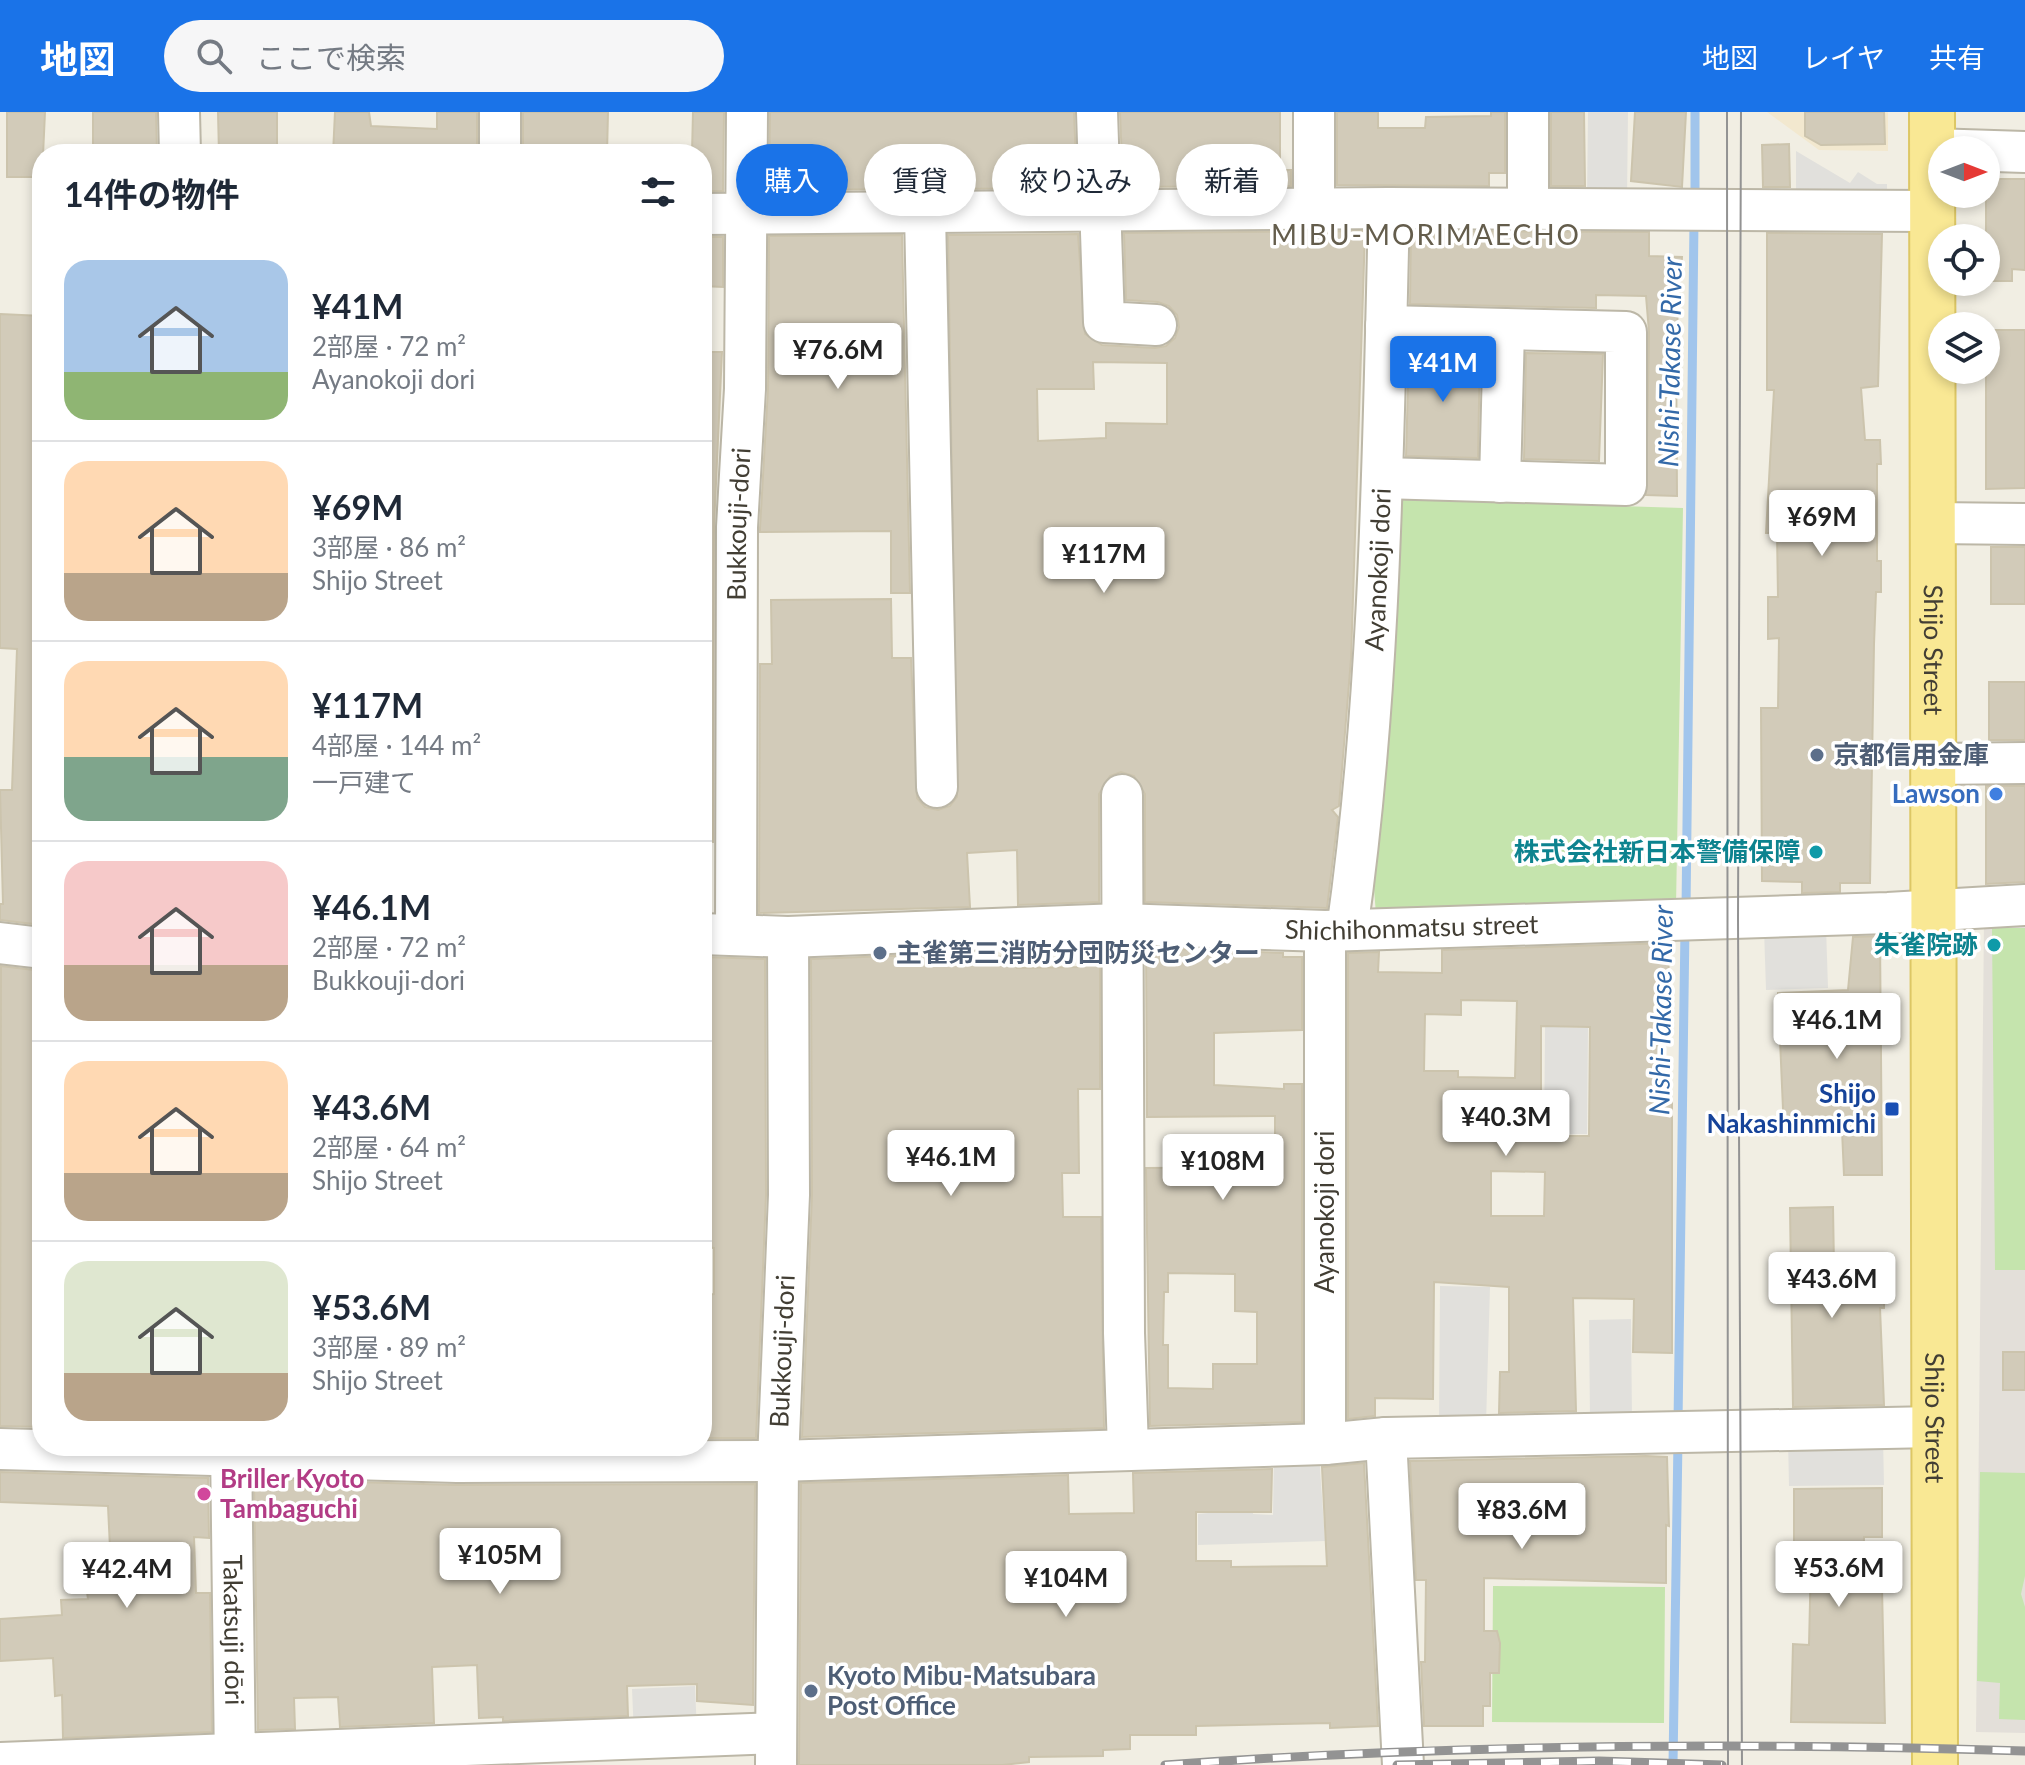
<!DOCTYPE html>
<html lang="ja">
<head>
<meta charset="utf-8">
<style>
	body { margin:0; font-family:Lato,"Noto Sans JP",sans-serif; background:#f6f6f7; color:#1f2937; height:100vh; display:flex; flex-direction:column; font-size:30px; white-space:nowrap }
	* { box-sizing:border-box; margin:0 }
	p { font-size:26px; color:#747a83 }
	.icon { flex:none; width:44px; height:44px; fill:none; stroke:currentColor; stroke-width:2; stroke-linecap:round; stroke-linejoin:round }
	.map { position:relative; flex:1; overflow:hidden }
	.panel { position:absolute; left:32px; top:32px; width:680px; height:1312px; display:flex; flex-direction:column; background:#fff; border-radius:32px; box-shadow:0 4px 12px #0003 }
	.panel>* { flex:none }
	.banner { position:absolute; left:736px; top:32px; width:760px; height:72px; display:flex; gap:16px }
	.needle { width:52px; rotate:90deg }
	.tools { position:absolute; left:1928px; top:24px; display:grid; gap:16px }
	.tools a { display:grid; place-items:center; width:72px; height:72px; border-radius:50%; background:#fff; box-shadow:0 4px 12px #0003; font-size:40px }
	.price { position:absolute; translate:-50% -68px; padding:0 18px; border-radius:8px; background:#fff; color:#222; font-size:26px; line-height:52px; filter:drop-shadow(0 2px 4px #0008) }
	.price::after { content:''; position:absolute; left:50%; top:48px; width:24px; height:18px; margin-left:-12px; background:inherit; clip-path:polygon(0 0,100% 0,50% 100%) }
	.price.active { background:#1a73e8; color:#fff }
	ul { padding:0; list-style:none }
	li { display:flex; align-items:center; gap:24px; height:200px; padding:0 32px }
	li+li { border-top:2px solid #e0e1e3 }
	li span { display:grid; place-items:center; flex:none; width:224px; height:160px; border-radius:24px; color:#555 }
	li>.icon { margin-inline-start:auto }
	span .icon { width:96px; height:96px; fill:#fffc; stroke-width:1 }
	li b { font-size:34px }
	h2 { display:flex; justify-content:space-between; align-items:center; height:96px; padding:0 32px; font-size:34px }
	.chip { padding:0 28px; border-radius:36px; background:#fff; box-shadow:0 4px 12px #0003; font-size:28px; line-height:72px }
	.chip.active { background:#1a73e8; color:#fff }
	header { display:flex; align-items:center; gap:48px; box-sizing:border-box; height:112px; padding:0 40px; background:#1a73e8; color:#fff }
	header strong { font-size:38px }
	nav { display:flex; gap:44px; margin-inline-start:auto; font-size:28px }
	.search { width:560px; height:72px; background:#f6f6f7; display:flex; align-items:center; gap:20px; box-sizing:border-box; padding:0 28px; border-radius:44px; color:#747a83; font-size:30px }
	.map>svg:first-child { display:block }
	.commercial { fill:#f2e8cf }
	.industrial { fill:#e3dfd9 }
	.green { fill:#c5e4ad }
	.parking { fill:#e1e0dc }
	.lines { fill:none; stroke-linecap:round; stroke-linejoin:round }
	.stream { stroke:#a1c5ec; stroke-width:9 }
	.building { fill:#d2cbb9; stroke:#ccc4ad; stroke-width:2; fill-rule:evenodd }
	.minor-casing { stroke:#bcb7a7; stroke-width:44 }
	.major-casing { stroke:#ddc765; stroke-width:48 }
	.minor { stroke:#fff; stroke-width:40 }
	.major { stroke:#f9e894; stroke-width:44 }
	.tram { stroke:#939393; stroke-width:2 }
	.rail-casing { stroke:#939393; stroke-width:9 }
	.rail { stroke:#fff; stroke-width:6; stroke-dasharray:18; stroke-linecap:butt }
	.service-dot { fill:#5c6f8a; stroke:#fff; stroke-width:3 }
	.shop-dot { fill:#3f7fe0; stroke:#fff; stroke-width:3 }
	.culture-dot { fill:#0f9aa8; stroke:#fff; stroke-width:3 }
	.transit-dot { fill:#1a4fb4; stroke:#fff; stroke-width:3 }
	.hotel-dot { fill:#d1479c; stroke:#fff; stroke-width:3 }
	.labels { text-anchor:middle; stroke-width:7; stroke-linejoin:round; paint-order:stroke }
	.street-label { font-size:26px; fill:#423e34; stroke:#fff }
	.service-label { font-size:26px; font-weight:bold; fill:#4e5e75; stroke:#fff; text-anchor:start }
	.shop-label { font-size:26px; font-weight:bold; fill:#366cbe; stroke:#fff; text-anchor:end }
	.culture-label { font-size:26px; font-weight:bold; fill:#0d838f; stroke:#fff; text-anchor:end }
	.transit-label { font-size:26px; font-weight:bold; fill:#164399; stroke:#fff; text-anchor:end }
	.hotel-label { font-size:26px; font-weight:bold; fill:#b23c85; stroke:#fff; text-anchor:start }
	.neighbourhood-label { font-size:28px; letter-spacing:2px; fill:#645d4c; stroke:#fff }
	.water-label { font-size:28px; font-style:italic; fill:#3369a8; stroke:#fff }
</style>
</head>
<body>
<header>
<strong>地図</strong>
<div class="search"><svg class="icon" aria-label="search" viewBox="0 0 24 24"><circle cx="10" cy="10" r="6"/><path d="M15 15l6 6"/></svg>ここで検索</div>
<nav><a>地図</a><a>レイヤ</a><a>共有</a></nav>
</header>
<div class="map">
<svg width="2025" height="1653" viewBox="0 0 2025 1653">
	<rect width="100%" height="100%" fill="#f1eee3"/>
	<path class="commercial" d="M 1767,0 L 1888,0 L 1888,39 L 1819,38 Z"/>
	<path class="industrial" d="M 2025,806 L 2025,1621 L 1976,1620 L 1984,808 Z"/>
	<path class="green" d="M 1403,387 L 1683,396 L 1676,794 L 1376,802 L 1374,777 L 1396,403 Z
		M 1992,816 L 2025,816 L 2025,1158 L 1995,1158 Z
		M 1980,1360 L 2025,1361 L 2025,1464 L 2021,1482 L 2025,1495 L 2025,1608 L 1999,1607 L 2000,1571 L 1977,1569 Z
		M 1493,1474 L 1665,1475 L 1664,1611 L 1492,1610 Z"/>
	<path class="parking" d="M 1588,0 L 1628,0 L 1627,87 L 1587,86 Z
		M 1796,39 L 1850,71 L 1858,60 L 1877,72 L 1887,72 L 1887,91 L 1796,90 Z
		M 1826,815 L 1828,876 L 1766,878 L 1764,817 Z
		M 1546,827 L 1561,827 L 1560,915 L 1588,916 L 1587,1022 L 1544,1022 Z
		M 1440,1174 L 1490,1175 L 1486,1312 L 1439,1315 Z
		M 1631,1207 L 1632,1308 L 1590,1308 L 1589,1208 Z
		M 1883,1325 L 1884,1373 L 1789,1374 L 1788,1326 Z
		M 1274,1342 L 1319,1342 L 1325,1429 L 1198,1433 L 1198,1402 L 1218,1400 L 1217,1346 L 1250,1347 L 1253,1402 L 1273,1403 Z
		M 695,1574 L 697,1621 L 634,1623 L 632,1577 Z"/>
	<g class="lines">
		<path class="stream" d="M 1695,90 L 1695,0
			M 1686,798 L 1694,109
			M 1678,1310 L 1685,816
			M 1673,1653 L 1678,1328"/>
	</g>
	<path class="building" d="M 7,0 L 45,0 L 42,65 L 7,65 Z
		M 93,0 L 156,0 L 157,41 L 93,42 Z
		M 218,0 L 277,0 L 277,42 L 219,42 Z
		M 335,0 L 369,0 L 371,14 L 437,17 L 437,0 L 477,0 L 477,42 L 333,42 Z
		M 523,0 L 608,0 L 607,42 L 553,42 L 553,36 L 523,35 Z
		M 693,0 L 724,0 L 723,79 L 702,79 L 702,42 L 692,42 Z
		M 770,0 L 1074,0 L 1077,76 L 769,78 Z
		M 1120,0 L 1280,0 L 1280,58 L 1291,58 L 1291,74 L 1123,75 Z
		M 1337,0 L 1378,0 L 1378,16 L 1425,16 L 1426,5 L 1491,4 L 1491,0 L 1505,0 L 1505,61 L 1489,61 L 1489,74 L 1337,73 Z
		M 1551,0 L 1584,0 L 1585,74 L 1551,74 Z
		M 1635,0 L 1686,0 L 1682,75 L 1631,69 Z
		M 1805,0 L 1884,0 L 1885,32 L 1821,33 L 1805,24 Z
		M 1789,32 L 1790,75 L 1763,75 L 1762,33 Z
		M 1986,67 L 2025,67 L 2025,158 L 2012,157 L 2012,169 L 1986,169 Z
		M 1365,119 L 1351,547 L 1339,694 L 1332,698 L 1338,705 L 1327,796 L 1145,790 L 1145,682 L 1134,664 L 1121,660 L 1110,664 L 1099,682 L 1099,790 L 1018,793 L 1017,738 L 967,741 L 970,795 L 759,801 L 760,552 L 772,552 L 771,488 L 891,487 L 892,546 L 911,546 L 917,686 L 925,695 L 938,698 L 950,694 L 957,685 L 948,123 L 1078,122 L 1085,222 L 1102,233 L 1155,236 L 1166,234 L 1175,226 L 1179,215 L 1177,203 L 1169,194 L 1158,190 L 1126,188 L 1124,121 ZM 1093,250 L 1167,251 L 1167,312 L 1106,311 L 1106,326 L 1038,329 L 1037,277 L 1094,277 Z
		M 1411,119 L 1649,120 L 1649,144 L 1682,145 L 1676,227 L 1677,384 L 1646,383 L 1649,220 L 1646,184 L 1596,183 L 1596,196 L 1410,192 Z
		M 1767,121 L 1882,122 L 1878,274 L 1861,276 L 1865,328 L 1880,328 L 1881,352 L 1877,352 L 1877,449 L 1881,449 L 1881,480 L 1876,480 L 1874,532 L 1870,771 L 1840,771 L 1840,780 L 1802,781 L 1802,770 L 1762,769 L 1761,596 L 1778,596 L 1779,526 L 1768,527 L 1768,485 L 1778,485 L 1777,421 L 1766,421 L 1774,278 L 1767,278 Z
		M 902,123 L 910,481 L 891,481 L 891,419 L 760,420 L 760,416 L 768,277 L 769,124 Z
		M 702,125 L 723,125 L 723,175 L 702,174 Z
		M 0,202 L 42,204 L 38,462 L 42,462 L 42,813 L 0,808 L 0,792 L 3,792 L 0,678 L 12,678 L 17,537 L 0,536 Z
		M 1986,218 L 2025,218 L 2025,376 L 1986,377 Z
		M 1409,238 L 1480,239 L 1478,346 L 1406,344 Z
		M 704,240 L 722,240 L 714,415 L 713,730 L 702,729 Z
		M 1526,241 L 1603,242 L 1599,349 L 1524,347 Z
		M 1991,435 L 2025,435 L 2025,492 L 1991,492 Z
		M 1989,570 L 2025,570 L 2025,628 L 1989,628 Z
		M 1986,674 L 2025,674 L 2025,770 L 1986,772 Z
		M 1880,824 L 1882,1063 L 1844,1063 L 1842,1018 L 1784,1020 L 1778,881 L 1848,878 L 1853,825 Z
		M 1669,831 L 1668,885 L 1664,885 L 1663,980 L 1672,981 L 1672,1241 L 1633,1240 L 1634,1187 L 1573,1186 L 1576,1299 L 1499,1301 L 1500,1260 L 1509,1260 L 1509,1175 L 1434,1170 L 1433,1287 L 1375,1286 L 1375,1304 L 1348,1307 L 1348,841 L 1379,840 L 1378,860 L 1442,861 L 1442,838 ZM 1461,888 L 1517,889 L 1515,966 L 1458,965 L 1458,959 L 1424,959 L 1425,902 L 1461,903 ZM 1541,914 L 1590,915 L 1589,1024 L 1541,1024 ZM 1491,1059 L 1545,1060 L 1544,1104 L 1491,1104 Z
		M 1100,836 L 1100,977 L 1078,977 L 1079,1061 L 1062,1061 L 1063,1105 L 1101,1105 L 1104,1316 L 802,1325 L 812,1083 L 811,847 L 966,841 L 966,846 L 1016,844 L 1017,856 L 1079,855 L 1079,837 Z
		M 1146,836 L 1283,841 L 1283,845 L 1302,845 L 1302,918 L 1214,921 L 1214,973 L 1284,977 L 1284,972 L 1302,972 L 1302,1310 L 1150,1314 L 1146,1056 L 1275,1055 L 1275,1004 L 1147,1005 ZM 1168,1161 L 1235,1162 L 1235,1199 L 1257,1200 L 1257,1252 L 1213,1252 L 1213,1277 L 1168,1276 L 1168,1233 L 1163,1233 L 1164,1180 L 1168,1180 Z
		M 703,845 L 765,847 L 766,1083 L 756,1326 L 704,1326 L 702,1183 L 714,1182 L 714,1136 L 702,1135 Z
		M 1,854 L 42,859 L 42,1315 L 0,1314 Z
		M 1833,1095 L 1834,1155 L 1839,1155 L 1839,1160 L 1884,1160 L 1884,1196 L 1880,1196 L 1884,1293 L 1793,1295 L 1790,1096 Z
		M 2003,1240 L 2025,1240 L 2025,1278 L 2003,1278 Z
		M 1646,1344 L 1667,1345 L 1669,1414 L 1666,1413 L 1666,1471 L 1484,1466 L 1484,1519 L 1497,1519 L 1500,1531 L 1499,1561 L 1490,1561 L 1490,1594 L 1483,1594 L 1483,1614 L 1424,1614 L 1421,1550 L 1425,1550 L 1426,1468 L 1416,1468 L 1410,1349 Z
		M 1364,1351 L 1378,1614 L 1330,1616 L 1330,1611 L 1196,1614 L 1196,1623 L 1130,1623 L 1130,1637 L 1103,1638 L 1103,1644 L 1029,1645 L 1029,1650 L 1003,1653 L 799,1653 L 801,1371 L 1068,1363 L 1069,1402 L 1134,1401 L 1133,1361 L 1272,1357 L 1271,1400 L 1196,1400 L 1196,1449 L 1231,1449 L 1231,1455 L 1327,1454 L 1322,1355 Z
		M 0,1360 L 208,1366 L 209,1426 L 194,1425 L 196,1481 L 210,1481 L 212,1620 L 63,1626 L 62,1583 L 55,1584 L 53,1546 L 0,1549 L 0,1507 L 62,1503 L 61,1488 L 88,1487 L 87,1480 L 112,1478 L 108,1394 L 0,1390 Z
		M 254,1367 L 456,1373 L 755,1372 L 753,1593 L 697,1589 L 697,1572 L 627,1574 L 628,1604 L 503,1609 L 503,1605 L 479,1606 L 477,1553 L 432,1555 L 434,1611 L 340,1615 L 338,1585 L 294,1586 L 295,1617 L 258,1618 Z
		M 1882,1376 L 1882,1425 L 1864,1425 L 1863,1476 L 1882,1476 L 1885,1611 L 1791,1610 L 1793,1532 L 1809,1533 L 1811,1447 L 1794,1447 L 1794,1377 Z"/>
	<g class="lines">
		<defs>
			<g id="minor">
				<path d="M 179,0 L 180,42"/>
				<path d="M 1097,0 L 1104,210 L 1156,213"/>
				<path d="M 1932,37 L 2025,40"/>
				<path d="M 500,42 L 500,0"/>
				<path d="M 1314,96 L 1314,0"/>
				<path d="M 1528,96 L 1528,0"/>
				<path d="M 925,101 L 937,675"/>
				<path d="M 702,102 L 1389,96 L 1932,99"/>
				<path d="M 1382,366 L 1626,373 L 1626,220 L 1386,214"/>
				<path d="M 1500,370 L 1504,217"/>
				<path d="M 1932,411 L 2025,412"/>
				<path d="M 1933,652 L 2025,651"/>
				<path d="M 1122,683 L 1124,1221 L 1128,1337"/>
				<path id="s1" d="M 1347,818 C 1381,580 1383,336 1389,96"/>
				<path d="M 1325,819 L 1325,1332"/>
				<path id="s2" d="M 702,822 L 788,825 L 1120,812 L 1325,819 L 1888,801 L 2025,793"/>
				<path id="s3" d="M 736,822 L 737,415 L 745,277 L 747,0"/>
				<path d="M 0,831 L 42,836"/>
				<path d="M 1386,1326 L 1403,1653"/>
				<path id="s4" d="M 231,1334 L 235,1653"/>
				<path d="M 0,1337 L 457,1350 L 778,1349 L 1325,1332 L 1386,1326 L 1934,1315"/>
				<path d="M 0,1651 L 776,1621"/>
				<path id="s5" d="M 776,1653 L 778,1349 L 789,1083 L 788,825"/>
			</g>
			<g id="major">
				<path id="s6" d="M 1932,0 L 1935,1653"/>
			</g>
		</defs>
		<use href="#minor" class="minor-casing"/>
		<use href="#major" class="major-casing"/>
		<use href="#minor" class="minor"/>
		<use href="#major" class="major"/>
		<path class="tram" d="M 1727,0 L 1728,1653
			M 1741,0 L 1738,806 L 1742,1653"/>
		<defs>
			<path id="rail" d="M 1165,1653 C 1452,1632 1738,1630 2025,1639
				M 1397,1653 L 1599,1649 L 1722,1653"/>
		</defs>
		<use href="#rail" class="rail-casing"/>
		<use href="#rail" class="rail"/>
	</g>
	<g class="service-dot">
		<circle cx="1817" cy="643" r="8"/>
		<circle cx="880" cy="841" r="8"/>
		<circle cx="811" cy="1579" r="8"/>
	</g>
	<circle class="shop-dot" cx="1996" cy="682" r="8"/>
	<g class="culture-dot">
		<circle cx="1816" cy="740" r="8"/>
		<circle cx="1994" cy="833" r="8"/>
	</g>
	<rect class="transit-dot" x="1884" y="989" width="16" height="16" rx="4"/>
	<circle class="hotel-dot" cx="204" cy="1382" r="8"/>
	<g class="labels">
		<g class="street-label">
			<text dy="9" stroke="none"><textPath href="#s3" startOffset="410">Bukkouji-dori</textPath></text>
			<text dy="9" stroke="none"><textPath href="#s1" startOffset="362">Ayanokoji dori</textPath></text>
			<text dy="9" stroke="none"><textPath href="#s6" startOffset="538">Shijo Street</textPath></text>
			<text dy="9" stroke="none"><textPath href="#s2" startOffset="710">Shichihonmatsu street</textPath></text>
			<text transform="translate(1325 1100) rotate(-90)" y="9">Ayanokoji dori</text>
			<text dy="9" stroke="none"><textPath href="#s5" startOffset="414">Bukkouji-dori</textPath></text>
			<text dy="9" stroke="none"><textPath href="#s6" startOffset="1306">Shijo Street</textPath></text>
			<text dy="9" stroke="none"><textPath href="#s4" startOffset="184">Takatsuji dōri</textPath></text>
		</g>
		<g class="service-label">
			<text x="1833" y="652">京都信用金庫</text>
			<text x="896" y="850">主雀第三消防分団防災センター</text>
			<text x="827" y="1573">Kyoto Mibu-Matsubara<tspan x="827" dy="30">Post Office</tspan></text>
		</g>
		<g class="shop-label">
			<text x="1980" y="691">Lawson</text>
		</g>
		<g class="culture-label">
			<text x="1800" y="749">株式会社新日本警備保障</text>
			<text x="1978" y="842">朱雀院跡</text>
		</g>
		<g class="transit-label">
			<text x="1876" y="991">Shijo<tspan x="1876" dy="30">Nakashinmichi</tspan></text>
		</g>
		<g class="hotel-label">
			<text x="220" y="1376">Briller Kyoto<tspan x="220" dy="30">Tambaguchi</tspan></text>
		</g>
		<g class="neighbourhood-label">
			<text x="1426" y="133">MIBU-MORIMAECHO</text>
		</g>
		<g class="water-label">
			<text transform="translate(1670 250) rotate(-89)" y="10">Nishi-Takase River</text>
			<text transform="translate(1661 898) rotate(-89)" y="10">Nishi-Takase River</text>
		</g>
	</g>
</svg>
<div class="tools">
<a><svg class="needle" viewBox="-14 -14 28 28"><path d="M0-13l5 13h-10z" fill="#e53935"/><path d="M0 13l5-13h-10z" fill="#747a83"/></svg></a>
<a><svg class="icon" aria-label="locate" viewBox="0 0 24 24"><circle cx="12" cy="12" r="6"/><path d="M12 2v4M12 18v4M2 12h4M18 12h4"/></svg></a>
<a><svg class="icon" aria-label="layers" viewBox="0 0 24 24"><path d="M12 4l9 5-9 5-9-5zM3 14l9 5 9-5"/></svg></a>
</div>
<b class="price" style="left:838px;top:279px">¥76.6M</b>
<b class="price active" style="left:1443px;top:292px">¥41M</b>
<b class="price" style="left:1822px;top:446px">¥69M</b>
<b class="price" style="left:1104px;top:483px">¥117M</b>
<b class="price" style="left:1837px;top:949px">¥46.1M</b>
<b class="price" style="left:1506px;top:1046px">¥40.3M</b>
<b class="price" style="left:951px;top:1086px">¥46.1M</b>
<b class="price" style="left:1223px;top:1090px">¥108M</b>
<b class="price" style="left:1832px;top:1208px">¥43.6M</b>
<b class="price" style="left:1522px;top:1439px">¥83.6M</b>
<b class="price" style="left:500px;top:1484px">¥105M</b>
<b class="price" style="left:1839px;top:1497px">¥53.6M</b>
<b class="price" style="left:127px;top:1498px">¥42.4M</b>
<b class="price" style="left:1066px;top:1507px">¥104M</b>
<div class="banner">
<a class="chip active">購入</a>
<a class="chip">賃貸</a>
<a class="chip">絞り込み</a>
<a class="chip">新着</a>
</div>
<section class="panel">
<h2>14件の物件<svg class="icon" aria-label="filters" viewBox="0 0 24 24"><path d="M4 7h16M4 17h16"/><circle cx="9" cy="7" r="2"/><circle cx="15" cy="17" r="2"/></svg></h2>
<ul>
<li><span style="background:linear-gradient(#a9c7e8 70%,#8fb573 0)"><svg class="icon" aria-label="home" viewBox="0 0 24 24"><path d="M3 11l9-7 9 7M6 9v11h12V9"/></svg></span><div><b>¥41M</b><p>2部屋 · 72 m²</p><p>Ayanokoji dori</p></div></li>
<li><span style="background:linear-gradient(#ffd9b3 70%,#b9a48a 0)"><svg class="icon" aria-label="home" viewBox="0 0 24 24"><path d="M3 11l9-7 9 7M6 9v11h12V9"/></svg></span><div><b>¥69M</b><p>3部屋 · 86 m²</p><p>Shijo Street</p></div></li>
<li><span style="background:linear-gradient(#ffd9b3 60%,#7fa58c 0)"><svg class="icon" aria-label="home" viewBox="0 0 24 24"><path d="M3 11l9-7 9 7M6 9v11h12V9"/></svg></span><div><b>¥117M</b><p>4部屋 · 144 m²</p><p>一戸建て</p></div></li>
<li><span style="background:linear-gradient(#f6c9c9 65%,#b9a48a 0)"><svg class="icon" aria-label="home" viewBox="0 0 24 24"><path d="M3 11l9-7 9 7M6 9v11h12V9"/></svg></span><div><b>¥46.1M</b><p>2部屋 · 72 m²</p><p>Bukkouji-dori</p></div></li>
<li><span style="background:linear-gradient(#ffd9b3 70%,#b9a48a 0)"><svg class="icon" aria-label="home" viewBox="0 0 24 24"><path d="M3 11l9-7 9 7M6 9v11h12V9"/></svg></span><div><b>¥43.6M</b><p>2部屋 · 64 m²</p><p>Shijo Street</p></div></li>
<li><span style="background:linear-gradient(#dfe7d0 70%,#b9a48a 0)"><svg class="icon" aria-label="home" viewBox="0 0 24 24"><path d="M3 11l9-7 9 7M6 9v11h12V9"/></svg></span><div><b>¥53.6M</b><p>3部屋 · 89 m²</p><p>Shijo Street</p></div></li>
</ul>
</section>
</div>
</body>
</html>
